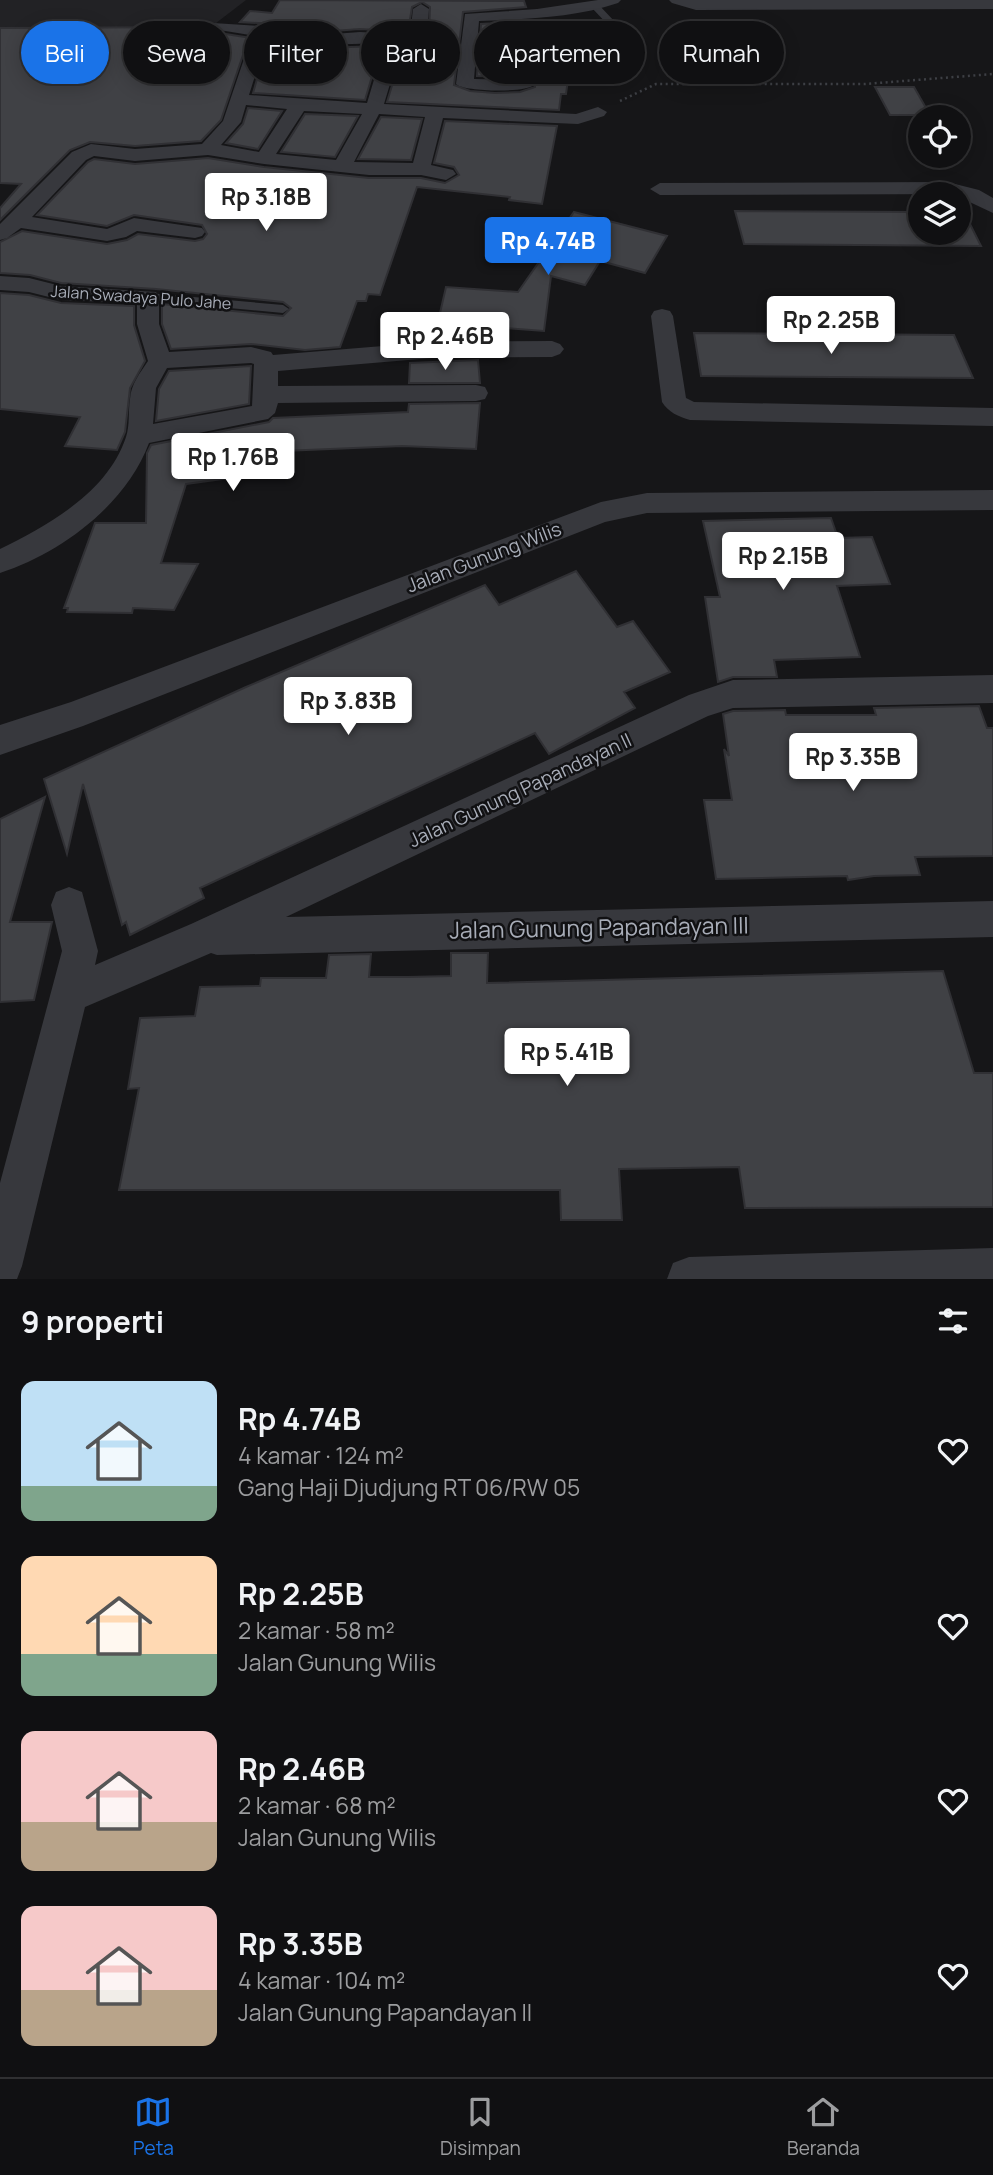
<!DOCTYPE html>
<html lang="id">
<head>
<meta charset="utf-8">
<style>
	body { margin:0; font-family:Manrope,sans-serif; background:#19191b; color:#f1f3f6; height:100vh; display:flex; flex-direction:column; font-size:26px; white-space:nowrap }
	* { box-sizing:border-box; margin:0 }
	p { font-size:23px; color:#9c9d9f }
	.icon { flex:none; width:38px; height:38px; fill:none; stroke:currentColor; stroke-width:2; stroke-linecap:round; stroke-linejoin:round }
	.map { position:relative; height:1279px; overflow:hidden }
	.details { display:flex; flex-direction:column; background:#101012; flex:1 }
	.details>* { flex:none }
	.banner { position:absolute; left:21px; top:21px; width:952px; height:63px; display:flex; gap:14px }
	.controls { position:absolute; left:908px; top:105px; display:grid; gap:14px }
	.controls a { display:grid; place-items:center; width:63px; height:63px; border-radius:50%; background:#101012; box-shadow:0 4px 18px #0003,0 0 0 2px #303032; font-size:35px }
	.price { position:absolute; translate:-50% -60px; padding:0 16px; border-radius:7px; background:#fff; color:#222; font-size:23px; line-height:46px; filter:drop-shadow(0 2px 4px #0008) }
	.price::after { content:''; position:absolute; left:50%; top:42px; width:21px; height:16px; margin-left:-10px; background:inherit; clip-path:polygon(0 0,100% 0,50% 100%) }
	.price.current { background:#1a73e8; color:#fff }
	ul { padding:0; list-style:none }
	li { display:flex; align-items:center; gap:21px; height:175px; padding:0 21px }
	li span { display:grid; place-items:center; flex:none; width:196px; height:140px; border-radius:14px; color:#555 }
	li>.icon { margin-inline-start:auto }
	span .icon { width:84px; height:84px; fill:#fffc; stroke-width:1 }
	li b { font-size:30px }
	h2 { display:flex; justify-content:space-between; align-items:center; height:84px; padding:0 21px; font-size:30px }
	.chip { padding:0 24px; border-radius:32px; background:#101012; box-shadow:0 4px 18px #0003,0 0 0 2px #303032; font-size:24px; line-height:63px }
	.chip.current { background:#1a73e8; color:#fff }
	.tabs { display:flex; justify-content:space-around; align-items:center; height:98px; border-top:2px solid #303032; background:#101012; font-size:19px; color:#9c9d9f }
	.tabs a { display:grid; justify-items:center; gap:4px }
	.tabs .current { color:#1a73e8 }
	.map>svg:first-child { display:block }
	.built { fill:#222225 }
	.building { fill:#404145; stroke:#303034; stroke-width:2 }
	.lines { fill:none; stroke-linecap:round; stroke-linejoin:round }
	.path { stroke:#3d3f44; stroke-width:2.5; stroke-dasharray:2 3.5; stroke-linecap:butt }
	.lane { fill:#37383d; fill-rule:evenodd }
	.street { fill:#37383d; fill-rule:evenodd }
	.labels { text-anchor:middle; stroke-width:5; stroke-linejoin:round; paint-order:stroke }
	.far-street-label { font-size:16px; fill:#a8adb8; stroke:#111113 }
	.street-label { font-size:19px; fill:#a8adb8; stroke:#111113 }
	.near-street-label { font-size:23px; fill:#a8adb8; stroke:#111113 }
</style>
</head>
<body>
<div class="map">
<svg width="993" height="1279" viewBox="0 0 993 1279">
	<rect width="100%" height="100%" fill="#161618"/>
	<path class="built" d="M 0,0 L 246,0 L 147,76 L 0,92 Z"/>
	<path class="building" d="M 280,0 L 524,1 L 526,7 L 463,12 L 454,85 L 470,91 L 495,93 L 520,92 L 535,87 L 535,83 L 525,77 L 477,76 L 478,58 L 520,57 L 530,50 L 520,41 L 480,42 L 481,24 L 532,21 L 541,45 L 573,44 L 566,94 L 561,94 L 559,110 L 387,102 L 404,46 L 423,45 L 429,35 L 430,7 L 422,2 L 412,7 L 408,32 L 360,29 L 320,32 L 276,24 L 240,22 L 250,11 L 272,13 Z
		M 209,27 L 213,32 L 257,39 L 243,55 L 221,120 L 201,141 L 135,146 L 90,142 L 70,150 L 0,220 L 0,208 L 21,184 L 0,183 L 0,28 Z
		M 279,42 L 320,48 L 381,46 L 365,100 L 253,93 L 263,58 Z
		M 875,87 L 914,87 L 930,115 L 890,115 Z
		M 248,108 L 282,111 L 258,149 L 226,143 L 243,124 Z
		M 305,114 L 358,116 L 335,157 L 281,152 Z
		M 381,117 L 422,119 L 411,160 L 358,159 Z
		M 445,121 L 557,126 L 542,204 L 509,200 L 510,197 L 417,187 L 380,295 L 368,294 L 366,301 L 357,301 L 340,347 L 305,350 L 251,344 L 171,349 L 162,324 L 162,304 L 283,316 L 291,308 L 283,302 L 156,289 L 61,283 L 30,275 L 0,273 L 0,242 L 22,231 L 107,244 L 127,240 L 138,234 L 195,241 L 203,239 L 207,234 L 202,225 L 134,215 L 107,226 L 37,215 L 88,162 L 94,159 L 135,164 L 208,158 L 264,167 L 369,178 L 421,178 L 445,183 L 459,175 L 454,167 L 434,163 Z
		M 735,211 L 920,212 L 920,233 L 959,233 L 959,212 L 964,212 L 981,246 L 744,244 Z
		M 574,212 L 667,236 L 645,273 L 600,261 L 585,285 L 551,276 L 544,331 L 476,326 L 477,339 L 434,339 L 446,287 L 518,292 Z
		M 0,293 L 29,295 L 61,303 L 134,306 L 134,325 L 145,361 L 130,388 L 125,432 L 117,450 L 65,446 L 80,417 L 0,409 Z
		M 694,333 L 954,335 L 973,378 L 701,376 Z
		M 478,360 L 480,383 L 409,383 L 410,363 Z
		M 251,366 L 249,404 L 156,421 L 159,389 L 169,371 Z
		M 480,403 L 476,449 L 402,446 L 259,452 L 260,474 L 186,484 L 161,563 L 198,564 L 174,610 L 133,608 L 132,613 L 67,612 L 68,608 L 64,608 L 95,523 L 146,523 L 147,453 L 151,445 L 269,422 L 273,418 L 408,412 L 409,404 Z
		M 831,518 L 838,538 L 872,537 L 890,584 L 837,586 L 860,657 L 774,660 L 777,677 L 733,677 L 718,682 L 705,597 L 720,597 L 703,521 Z
		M 576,571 L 617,627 L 633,621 L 670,672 L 624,692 L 635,708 L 549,754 L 535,733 L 200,888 L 204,898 L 130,935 L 126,922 L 122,925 L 83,784 L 67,854 L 44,779 L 246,687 L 485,585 L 499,605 Z
		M 979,706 L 987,728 L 993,728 L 993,856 L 915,857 L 920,875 L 874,876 L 848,880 L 847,876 L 716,879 L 704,800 L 732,800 L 724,749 L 729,756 L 723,714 L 733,711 L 785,710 L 786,715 L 876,715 L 874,708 Z
		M 45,797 L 10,922 L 52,922 L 34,1000 L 0,1002 L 0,819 Z
		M 451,953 L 488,953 L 487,983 L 943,971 L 974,1073 L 993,1073 L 993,1207 L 745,1208 L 739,1167 L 619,1169 L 622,1220 L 561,1220 L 560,1190 L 119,1190 L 139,1088 L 128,1089 L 140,1018 L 195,1016 L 200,987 L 260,986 L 261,978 L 326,978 L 329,955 L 371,954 L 369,977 L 408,977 L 451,976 Z"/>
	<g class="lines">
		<path class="path" d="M 620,101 L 656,84 L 865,84 L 993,74"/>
		<path class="lane" d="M 592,4 L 598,4 L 633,41 L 633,45 L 627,45 L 592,8 Z
			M 148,293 L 283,305 L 289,309 L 283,313 L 144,300 L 144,294 Z"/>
		<path class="street" d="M 598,0 L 621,0 L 618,3 C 574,18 525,19 479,21 L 477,45 L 520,44 L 528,49 L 520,54 L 476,55 L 474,79 L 525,80 L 534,85 C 526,93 464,92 456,84 L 465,14 L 537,9 Z
			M 669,0 L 993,0 L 993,9 L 696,10 L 672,3 Z
			M 421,4 L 429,9 L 427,34 L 423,42 L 402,44 L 384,104 L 576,114 L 598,107 L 607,112 L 604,116 L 578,124 L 443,118 L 431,165 L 453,170 L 456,174 L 446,180 L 421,175 L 369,175 L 264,164 L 208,155 L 135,161 L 94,156 L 86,160 L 32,217 L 107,229 L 134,218 L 202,228 L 205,232 L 202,236 L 195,238 L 137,231 L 126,237 L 107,241 L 21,228 L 7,238 L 0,240 L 0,224 L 72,152 L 91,144 L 135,149 L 202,144 L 223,121 L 245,56 L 262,37 L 213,29 L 211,26 L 213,23 L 276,27 L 320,35 L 360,32 L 410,35 L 413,9 ZM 278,39 L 320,45 L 385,43 L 367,103 L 249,95 L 261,57 ZM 246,105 L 287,109 L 259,152 L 221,145 L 241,122 ZM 304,111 L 362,114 L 336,160 L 276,154 ZM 379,114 L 425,117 L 413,163 L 354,162 Z
			M 947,182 L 979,190 L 993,198 L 993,213 L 959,197 L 959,194 L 660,195 L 650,189 L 660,183 Z
			M 0,276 L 29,278 L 61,286 L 156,292 L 159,297 L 159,324 L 169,352 L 251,347 L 271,352 L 273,355 L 432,342 L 552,341 L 560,344 L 564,349 L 560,354 L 552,357 L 432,358 L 278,371 L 278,386 L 476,385 L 485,387 L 488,393 L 485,399 L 476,401 L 278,403 L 275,413 L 268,419 L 149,443 C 126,505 61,553 0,573 L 0,549 C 49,525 108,492 126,437 C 130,425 128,412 130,399 C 131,384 140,373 148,361 L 137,324 L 137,303 L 61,300 L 29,292 L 0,290 ZM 251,363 L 254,364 L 252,406 L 153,424 L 156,388 L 167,368 Z
			M 662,309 L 670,311 L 673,316 L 686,398 L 694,402 L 993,408 L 993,426 L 690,420 C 679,417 668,412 662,402 L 651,316 L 654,311 Z
			M 993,490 L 993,510 L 647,513 L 605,522 L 83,726 L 0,755 L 0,725 L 71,702 L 601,502 L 647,493 Z
			M 993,675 L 993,703 L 733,708 L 708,716 L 286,917 L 993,901 L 993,937 L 217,955 L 211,953 L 85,1007 L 22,1266 L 17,1279 L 0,1279 L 0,1183 L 62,951 L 51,905 L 56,892 L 69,887 L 82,892 L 98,951 L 95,965 L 191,924 L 689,695 L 733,680 Z
			M 993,1248 L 993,1279 L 667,1279 L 673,1263 L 689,1257 Z"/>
	</g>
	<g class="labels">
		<g class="far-street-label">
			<text transform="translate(141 297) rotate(4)" y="6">Jalan Swadaya Pulo Jahe</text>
		</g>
		<g class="street-label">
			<text transform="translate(484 557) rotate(-21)" y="7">Jalan Gunung Wilis</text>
			<text transform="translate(520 790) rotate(-25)" y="7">Jalan Gunung Papandayan II</text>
		</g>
		<g class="near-street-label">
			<text transform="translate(599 928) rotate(-1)" y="8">Jalan Gunung Papandayan III</text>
		</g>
	</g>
</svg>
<div class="controls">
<a><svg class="icon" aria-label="locate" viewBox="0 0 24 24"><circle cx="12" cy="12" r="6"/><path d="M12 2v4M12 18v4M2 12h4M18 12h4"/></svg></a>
<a><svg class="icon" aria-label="layers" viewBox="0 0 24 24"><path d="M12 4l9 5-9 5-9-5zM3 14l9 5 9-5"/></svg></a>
</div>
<b class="price" style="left:266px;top:233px">Rp 3.18B</b>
<b class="price current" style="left:548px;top:277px">Rp 4.74B</b>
<b class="price" style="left:831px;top:356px">Rp 2.25B</b>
<b class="price" style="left:445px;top:372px">Rp 2.46B</b>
<b class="price" style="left:233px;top:493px">Rp 1.76B</b>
<b class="price" style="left:783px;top:592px">Rp 2.15B</b>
<b class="price" style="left:348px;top:737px">Rp 3.83B</b>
<b class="price" style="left:853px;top:793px">Rp 3.35B</b>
<b class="price" style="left:567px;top:1088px">Rp 5.41B</b>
<div class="banner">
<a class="chip current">Beli</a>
<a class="chip">Sewa</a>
<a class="chip">Filter</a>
<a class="chip">Baru</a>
<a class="chip">Apartemen</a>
<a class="chip">Rumah</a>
</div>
</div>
<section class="details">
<h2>9 properti<svg class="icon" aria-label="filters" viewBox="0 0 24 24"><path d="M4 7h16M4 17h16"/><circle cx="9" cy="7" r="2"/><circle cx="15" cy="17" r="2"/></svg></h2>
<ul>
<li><span style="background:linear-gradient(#bfe0f5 75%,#7fa58c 0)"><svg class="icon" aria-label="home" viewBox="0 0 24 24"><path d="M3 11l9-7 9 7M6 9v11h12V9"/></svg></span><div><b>Rp 4.74B</b><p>4 kamar · 124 m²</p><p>Gang Haji Djudjung RT 06/RW 05</p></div><svg class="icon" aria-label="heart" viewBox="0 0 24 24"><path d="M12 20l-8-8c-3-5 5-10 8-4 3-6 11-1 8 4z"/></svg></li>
<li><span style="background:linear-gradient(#ffd9b3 70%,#7fa58c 0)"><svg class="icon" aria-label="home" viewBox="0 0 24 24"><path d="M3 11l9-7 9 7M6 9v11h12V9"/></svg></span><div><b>Rp 2.25B</b><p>2 kamar · 58 m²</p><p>Jalan Gunung Wilis</p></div><svg class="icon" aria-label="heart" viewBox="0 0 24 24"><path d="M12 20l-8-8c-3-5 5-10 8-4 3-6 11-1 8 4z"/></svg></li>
<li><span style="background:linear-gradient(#f6c9c9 65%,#b9a48a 0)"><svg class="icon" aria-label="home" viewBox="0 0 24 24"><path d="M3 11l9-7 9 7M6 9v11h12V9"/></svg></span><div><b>Rp 2.46B</b><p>2 kamar · 68 m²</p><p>Jalan Gunung Wilis</p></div><svg class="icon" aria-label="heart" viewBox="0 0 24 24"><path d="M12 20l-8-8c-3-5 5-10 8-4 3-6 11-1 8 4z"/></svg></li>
<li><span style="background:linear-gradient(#f6c9c9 60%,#b9a48a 0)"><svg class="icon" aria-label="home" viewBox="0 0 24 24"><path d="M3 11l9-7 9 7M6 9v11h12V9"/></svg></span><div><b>Rp 3.35B</b><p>4 kamar · 104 m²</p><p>Jalan Gunung Papandayan II</p></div><svg class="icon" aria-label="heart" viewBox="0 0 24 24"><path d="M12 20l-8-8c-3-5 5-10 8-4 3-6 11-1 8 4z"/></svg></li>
</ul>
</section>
<nav class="tabs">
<a class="current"><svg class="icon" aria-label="map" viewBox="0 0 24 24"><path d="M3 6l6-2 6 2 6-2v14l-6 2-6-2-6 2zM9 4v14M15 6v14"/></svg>Peta</a>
<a><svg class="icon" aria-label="saved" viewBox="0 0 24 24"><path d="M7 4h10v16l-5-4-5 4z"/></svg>Disimpan</a>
<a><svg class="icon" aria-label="home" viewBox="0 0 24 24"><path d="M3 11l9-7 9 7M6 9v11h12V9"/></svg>Beranda</a>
</nav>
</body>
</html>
